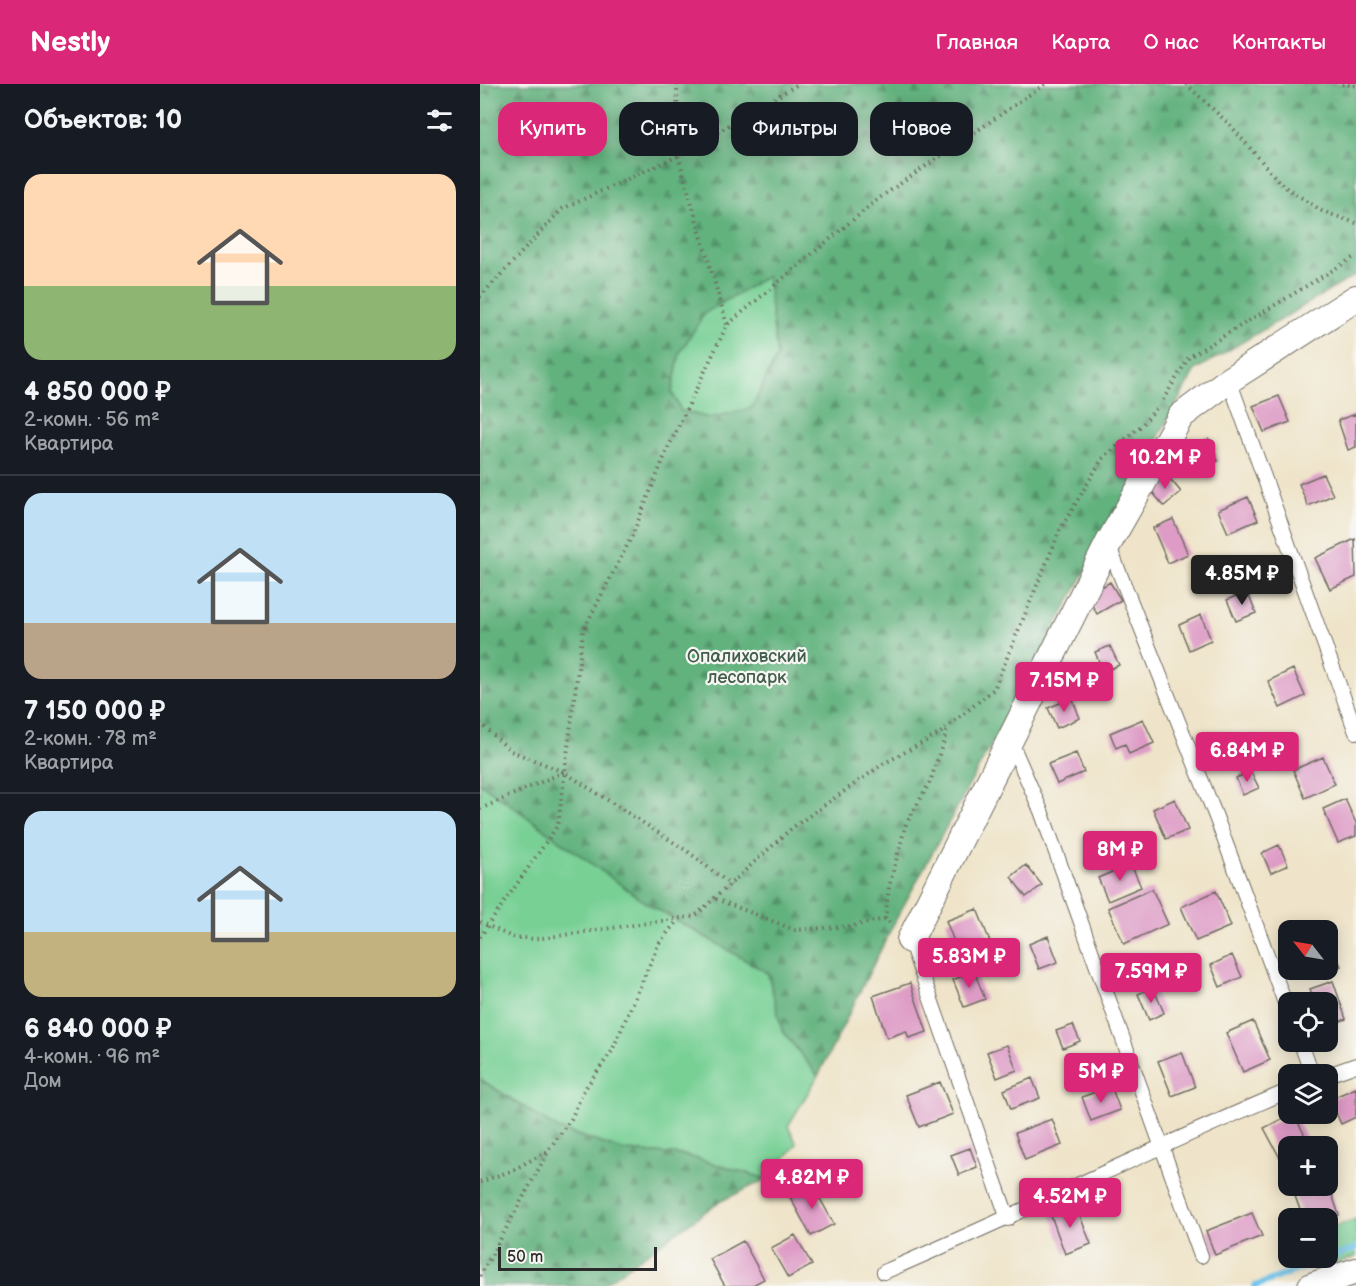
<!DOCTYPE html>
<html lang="ru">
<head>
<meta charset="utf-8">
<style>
	body { margin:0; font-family:"Balsamiq Sans",sans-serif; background:#20242c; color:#f1f3f6; height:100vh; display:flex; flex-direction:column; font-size:22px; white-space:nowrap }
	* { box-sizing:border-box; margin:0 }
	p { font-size:20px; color:#9ea1a6 }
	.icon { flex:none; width:33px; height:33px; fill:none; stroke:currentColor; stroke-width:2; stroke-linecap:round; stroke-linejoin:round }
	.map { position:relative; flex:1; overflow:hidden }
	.sheet { display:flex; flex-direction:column; background:#171b24; width:480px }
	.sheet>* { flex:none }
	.top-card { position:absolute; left:18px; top:18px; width:570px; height:54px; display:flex; gap:12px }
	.needle { width:39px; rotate:301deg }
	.tools { position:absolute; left:798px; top:836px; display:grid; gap:12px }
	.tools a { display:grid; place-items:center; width:60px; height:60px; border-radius:12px; background:#171b24; box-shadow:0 3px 15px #0003; font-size:30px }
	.scale { position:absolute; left:18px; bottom:15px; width:159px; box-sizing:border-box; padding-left:6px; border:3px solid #2b2b2b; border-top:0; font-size:16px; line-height:21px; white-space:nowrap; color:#2b2b2b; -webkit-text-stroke:4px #f6f6f2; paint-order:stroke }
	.price { position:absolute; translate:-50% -51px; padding:0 14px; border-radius:6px; background:#db2777; color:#fff; font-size:20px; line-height:39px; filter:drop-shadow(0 2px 3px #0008) }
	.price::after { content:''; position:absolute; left:50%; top:36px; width:18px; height:14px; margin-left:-9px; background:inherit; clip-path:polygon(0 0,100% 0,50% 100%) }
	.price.current { background:#222; color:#fff }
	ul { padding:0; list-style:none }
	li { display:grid; align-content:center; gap:12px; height:318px; padding:0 24px }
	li+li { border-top:2px solid #363941 }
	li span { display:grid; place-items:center; height:186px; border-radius:18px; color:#555 }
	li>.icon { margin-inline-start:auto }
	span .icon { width:108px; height:108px; fill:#fffc; stroke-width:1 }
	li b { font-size:26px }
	h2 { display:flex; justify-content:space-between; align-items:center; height:72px; padding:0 24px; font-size:26px }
	.chip { padding:0 21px; border-radius:18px; background:#171b24; box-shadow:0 3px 15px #0003; font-size:21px; line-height:54px }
	.chip.current { background:#db2777; color:#fff }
	header { display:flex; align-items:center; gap:36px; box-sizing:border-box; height:84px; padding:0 30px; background:#db2777; color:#fff }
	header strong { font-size:28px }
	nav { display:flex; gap:33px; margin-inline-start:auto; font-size:21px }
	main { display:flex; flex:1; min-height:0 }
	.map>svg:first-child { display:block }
	.green { fill:#78d095; stroke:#527e60; stroke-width:1.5 }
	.forest { fill:url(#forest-firs); stroke:#466e54; stroke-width:1.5; fill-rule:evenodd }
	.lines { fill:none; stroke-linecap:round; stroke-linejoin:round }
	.stream { stroke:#6cc2e9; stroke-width:6 }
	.building { fill:#de9bc6 }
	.service-casing { stroke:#706c62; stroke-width:16 }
	.minor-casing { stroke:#706c62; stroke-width:28 }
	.path { stroke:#706c62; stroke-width:4; stroke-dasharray:1.5 4.5; stroke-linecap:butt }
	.service { stroke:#fff; stroke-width:14 }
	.minor { stroke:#fff; stroke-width:26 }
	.labels { text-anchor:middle; stroke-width:4.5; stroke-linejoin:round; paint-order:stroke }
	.park-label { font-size:18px; fill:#425d4b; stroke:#f6f6f2 }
</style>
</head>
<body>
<header>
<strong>Nestly</strong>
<nav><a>Главная</a><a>Карта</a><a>О нас</a><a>Контакты</a></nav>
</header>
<main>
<section class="sheet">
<h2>Объектов: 10<svg class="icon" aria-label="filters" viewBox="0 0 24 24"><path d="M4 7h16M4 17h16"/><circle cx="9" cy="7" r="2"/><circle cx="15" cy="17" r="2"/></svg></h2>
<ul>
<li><span style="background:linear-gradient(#ffd9b3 60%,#8fb573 0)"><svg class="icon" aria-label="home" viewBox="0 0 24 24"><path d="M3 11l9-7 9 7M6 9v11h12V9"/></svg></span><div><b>4 850 000 ₽</b><p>2-комн. · 56 m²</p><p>Квартира</p></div></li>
<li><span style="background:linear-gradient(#bfe0f5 70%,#b9a48a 0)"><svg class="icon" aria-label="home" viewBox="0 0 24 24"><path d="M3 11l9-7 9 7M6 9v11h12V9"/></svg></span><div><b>7 150 000 ₽</b><p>2-комн. · 78 m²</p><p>Квартира</p></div></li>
<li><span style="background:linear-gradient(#bfe0f5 65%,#c2b280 0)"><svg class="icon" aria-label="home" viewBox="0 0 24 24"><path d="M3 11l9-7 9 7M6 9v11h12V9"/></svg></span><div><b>6 840 000 ₽</b><p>4-комн. · 96 m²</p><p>Дом</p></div></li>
</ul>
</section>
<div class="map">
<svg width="876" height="1202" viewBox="0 0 876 1202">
	<defs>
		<pattern id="forest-firs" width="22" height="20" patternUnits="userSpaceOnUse" patternTransform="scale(1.5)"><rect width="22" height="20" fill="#62b27e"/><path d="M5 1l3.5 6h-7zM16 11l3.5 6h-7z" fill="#519167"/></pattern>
	</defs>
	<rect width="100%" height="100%" fill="#f6f6f2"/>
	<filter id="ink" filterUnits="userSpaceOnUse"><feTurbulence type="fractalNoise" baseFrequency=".0167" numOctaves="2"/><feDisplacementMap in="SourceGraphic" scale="12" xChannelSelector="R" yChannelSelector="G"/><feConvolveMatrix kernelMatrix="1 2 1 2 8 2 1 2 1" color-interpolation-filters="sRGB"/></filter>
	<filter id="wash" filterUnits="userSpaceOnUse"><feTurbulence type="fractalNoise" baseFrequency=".008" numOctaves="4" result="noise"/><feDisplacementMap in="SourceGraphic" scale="24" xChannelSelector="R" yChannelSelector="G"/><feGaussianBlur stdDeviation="1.35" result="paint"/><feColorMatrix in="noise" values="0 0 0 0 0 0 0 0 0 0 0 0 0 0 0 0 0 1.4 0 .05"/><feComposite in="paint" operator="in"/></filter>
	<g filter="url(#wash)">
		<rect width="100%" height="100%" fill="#efe4c9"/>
		<path class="green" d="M 287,191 L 297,271 L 272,324 L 230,334 L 201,327 L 192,308 L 200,268 L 224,229 Z
			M 0,699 L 165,818 L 288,889 L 302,946 L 338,992 L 308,1042 L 317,1060 L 287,1095 L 204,1071 L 145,1067 L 78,1045 L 0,995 Z
			M 876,1135 L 876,1173 L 837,1185 L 818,1173 L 848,1173 L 848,1145 Z"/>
		<path class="forest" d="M 0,0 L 876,0 L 876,191 L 715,286 L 413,841 L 338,992 L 302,946 L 288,889 L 165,818 L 0,699 ZM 287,192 L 297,272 L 272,324 L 230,334 L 201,327 L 192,308 L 200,268 L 225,229 Z
			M 0,995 L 78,1045 L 145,1067 L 204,1071 L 287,1095 L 239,1118 L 121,1202 L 0,1202 Z"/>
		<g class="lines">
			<path class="stream" d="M 775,1202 L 876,1164"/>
		</g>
		<g id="blocks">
			<path class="building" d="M 799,312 L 810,338 L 784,348 L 773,322 Z
				M 876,330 L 876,363 L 868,366 L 858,336 Z
				M 729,355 L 738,377 L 712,389 L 702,366 Z
				M 686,390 L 701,408 L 684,422 L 669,404 Z
				M 843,390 L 853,411 L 828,422 L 819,400 Z
				M 768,413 L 778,436 L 748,449 L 738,426 Z
				M 693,435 L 708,470 L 688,479 L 673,444 Z
				M 875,455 L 876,493 L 850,505 L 835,474 Z
				M 756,473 L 766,495 L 743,505 L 733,483 Z
				M 630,498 L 641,516 L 617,530 L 607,512 Z
				M 767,507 L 776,529 L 756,537 L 747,516 Z
				M 721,531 L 731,556 L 709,566 L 699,541 Z
				M 630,562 L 639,581 L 623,588 L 615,568 Z
				M 813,585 L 825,612 L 800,624 L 788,597 Z
				M 592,614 L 600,634 L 577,644 L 568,624 Z
				M 663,635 L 674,659 L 649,670 L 645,660 L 636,664 L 630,649 Z
				M 596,669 L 604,688 L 577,700 L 568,680 Z
				M 843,673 L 855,700 L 825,714 L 813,686 Z
				M 771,688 L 779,704 L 763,711 L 756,694 Z
				M 695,715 L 708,746 L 686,755 L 673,725 Z
				M 865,715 L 876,739 L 876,752 L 858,759 L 843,725 Z
				M 799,761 L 808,781 L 791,789 L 782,769 Z
				M 651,780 L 661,803 L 628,817 L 618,794 Z
				M 546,781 L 562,801 L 546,813 L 531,793 Z
				M 672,805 L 688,840 L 644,860 L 628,824 Z
				M 736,807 L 751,842 L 716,857 L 701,823 Z
				M 497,825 L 511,860 L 480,873 L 466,837 Z
				M 568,852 L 578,878 L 559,885 L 549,860 Z
				M 848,852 L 861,882 L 839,892 L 836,885 L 848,885 Z
				M 752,871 L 762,893 L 740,903 L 731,881 Z
				M 494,887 L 505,915 L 484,923 L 473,896 Z
				M 853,897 L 866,935 L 848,942 L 848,918 L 835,918 L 830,905 Z
				M 430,899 L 447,948 L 429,954 L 426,947 L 407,954 L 393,912 Z
				M 673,903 L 684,929 L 669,936 L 658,910 Z
				M 773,937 L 790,976 L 763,988 L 746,949 Z
				M 593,941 L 600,957 L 583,964 L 576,947 Z
				M 527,961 L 537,986 L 517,994 L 507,968 Z
				M 702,968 L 715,1003 L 692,1012 L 678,977 Z
				M 552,994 L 560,1014 L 531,1025 L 524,1006 Z
				M 460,998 L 473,1030 L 439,1043 L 426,1011 Z
				M 631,1002 L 640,1026 L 611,1037 L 602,1013 Z
				M 876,1004 L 876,1033 L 861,1040 L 850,1015 Z
				M 813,1029 L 829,1059 L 823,1062 L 808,1062 L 808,1070 L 800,1074 L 784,1044 Z
				M 572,1035 L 582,1061 L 545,1076 L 535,1049 Z
				M 490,1064 L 497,1083 L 479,1091 L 471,1071 Z
				M 332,1100 L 354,1140 L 331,1152 L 310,1113 Z
				M 849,1101 L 859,1131 L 848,1135 L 823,1134 L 815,1112 Z
				M 595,1119 L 611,1160 L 585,1170 L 570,1129 Z
				M 772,1129 L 782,1152 L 735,1171 L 726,1147 Z
				M 315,1151 L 332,1181 L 308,1194 L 291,1164 Z
				M 263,1157 L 284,1195 L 271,1202 L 245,1202 L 230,1175 Z"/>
		</g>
	</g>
	<g filter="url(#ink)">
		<use href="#blocks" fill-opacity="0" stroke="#706c62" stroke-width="1.5"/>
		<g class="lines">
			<defs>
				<path id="service" d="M 749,296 L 876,648
					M 628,460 L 736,733 L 808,927
					M 530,656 L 561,727 L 721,1172
					M 430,856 L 528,1135
					M 820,957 L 832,990
					M 848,991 L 876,981
					M 404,1188 C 540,1130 672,1064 808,1007"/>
				<path id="minor" d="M 430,856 L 628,460 L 701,332 L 749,296 L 876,214
					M 831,1202 L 876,1187"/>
			</defs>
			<use href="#service" class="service-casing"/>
			<use href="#minor" class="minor-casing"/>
			<path class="path" d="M 197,0 L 198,72 L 247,241
				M 706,0 L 750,41 L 802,101 L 842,127 L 876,139
				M 862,0 L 876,2
				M 0,213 L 82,125 L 198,72 L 318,0
				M 683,316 L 709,273 L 876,172
				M 0,639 L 31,667 L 84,688 L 207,767 L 251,801
				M 0,725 L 84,688
				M 236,815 L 315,846 L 372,842 L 405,835 L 413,841
				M 405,835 L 409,803 L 426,740 L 450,698 L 468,644
				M 0,838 L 32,853 L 56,855 L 215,832 L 312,744 L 403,680 L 459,650 L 514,605 L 580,446 L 622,375 L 662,341 L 678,322
				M 0,853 L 78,741 L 103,547 L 152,452 L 188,364 L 247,241 L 398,115 L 565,0
				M 0,1098 L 31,1087 L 68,1067 L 91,1035 L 104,1006 L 132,967 L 179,859 L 197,837
				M 0,1192 L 68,1068"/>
			<use href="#service" class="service"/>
			<use href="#minor" class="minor"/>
		</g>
	</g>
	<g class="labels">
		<g class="park-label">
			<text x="267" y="578">Опалиховский<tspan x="267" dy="21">лесопарк</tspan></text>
		</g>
	</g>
</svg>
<div class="tools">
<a><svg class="needle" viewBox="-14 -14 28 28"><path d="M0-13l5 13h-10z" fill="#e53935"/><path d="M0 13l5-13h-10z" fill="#9ea1a6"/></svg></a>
<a><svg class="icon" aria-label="locate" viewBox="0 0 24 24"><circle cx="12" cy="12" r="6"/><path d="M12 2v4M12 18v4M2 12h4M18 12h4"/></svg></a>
<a><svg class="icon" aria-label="layers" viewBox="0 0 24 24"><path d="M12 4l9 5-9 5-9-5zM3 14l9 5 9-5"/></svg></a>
<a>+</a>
<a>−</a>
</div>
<div class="scale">50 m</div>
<b class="price" style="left:685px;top:406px">10.2M ₽</b>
<b class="price current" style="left:762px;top:522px">4.85M ₽</b>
<b class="price" style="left:584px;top:629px">7.15M ₽</b>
<b class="price" style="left:767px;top:699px">6.84M ₽</b>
<b class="price" style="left:640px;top:798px">8M ₽</b>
<b class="price" style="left:489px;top:905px">5.83M ₽</b>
<b class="price" style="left:671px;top:920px">7.59M ₽</b>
<b class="price" style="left:621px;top:1020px">5M ₽</b>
<b class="price" style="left:332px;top:1126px">4.82M ₽</b>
<b class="price" style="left:590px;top:1145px">4.52M ₽</b>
<div class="top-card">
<a class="chip current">Купить</a>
<a class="chip">Снять</a>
<a class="chip">Фильтры</a>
<a class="chip">Новое</a>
</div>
</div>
</main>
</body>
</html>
